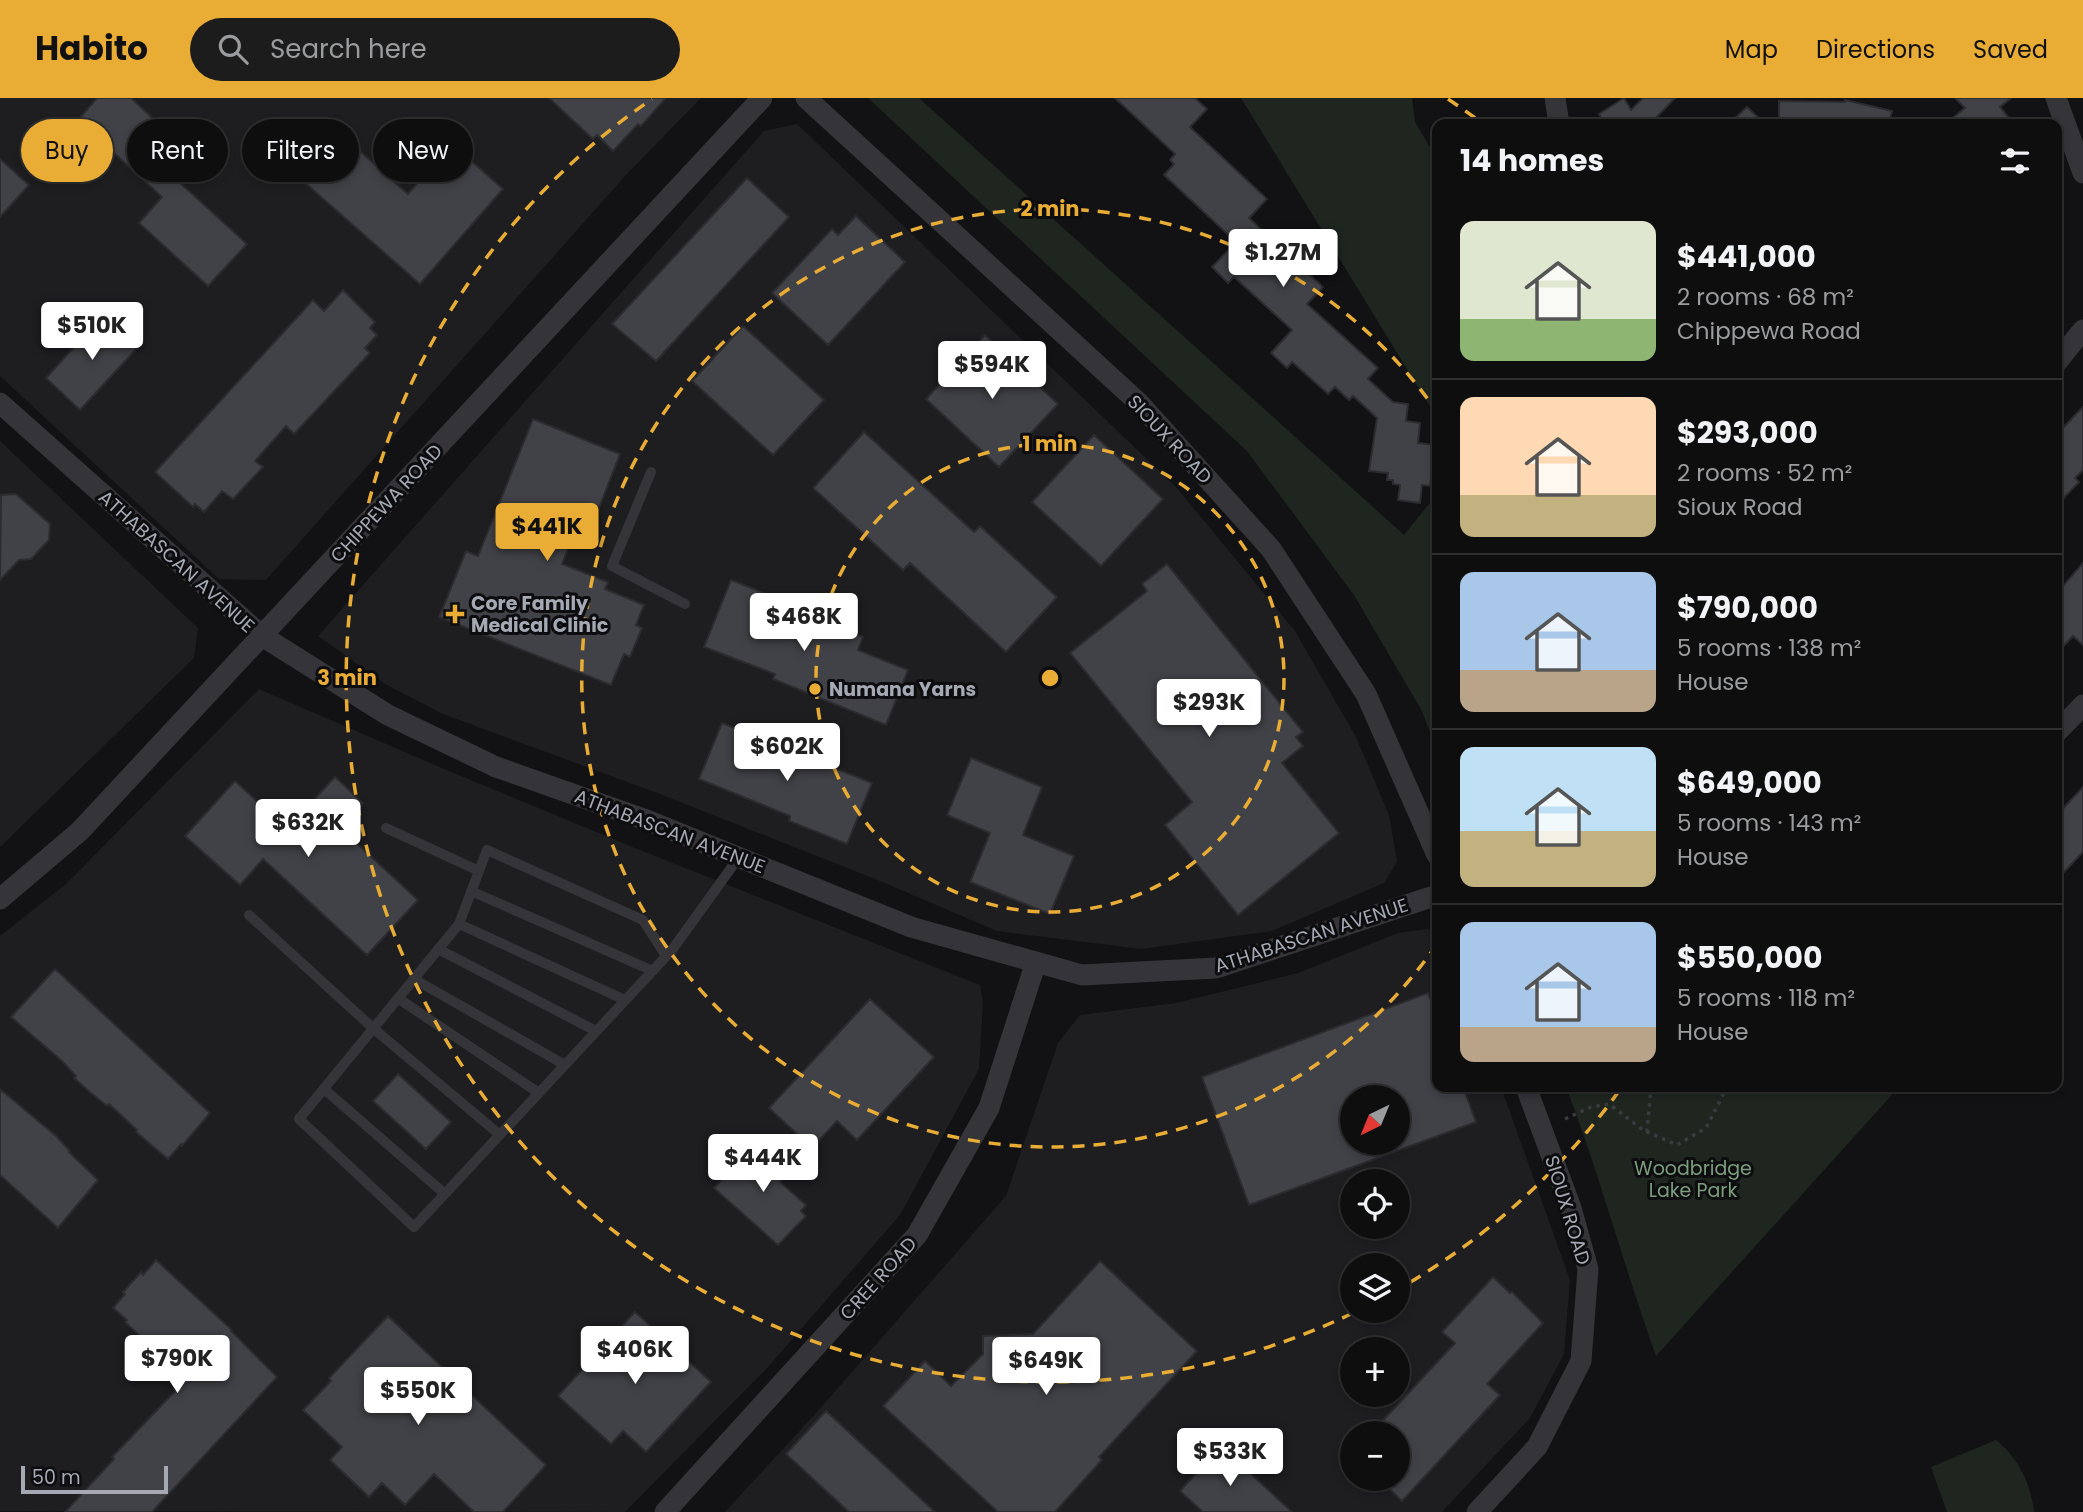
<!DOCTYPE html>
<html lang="en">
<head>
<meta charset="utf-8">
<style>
	body { margin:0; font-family:Poppins,sans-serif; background:#1c1c1d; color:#f1f3f6; height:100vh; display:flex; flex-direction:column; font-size:26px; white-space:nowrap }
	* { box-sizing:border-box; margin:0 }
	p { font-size:23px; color:#9b9c9e }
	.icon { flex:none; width:38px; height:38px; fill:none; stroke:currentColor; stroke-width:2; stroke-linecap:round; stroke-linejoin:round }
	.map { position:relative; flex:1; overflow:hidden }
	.details { position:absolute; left:1432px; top:21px; width:630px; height:973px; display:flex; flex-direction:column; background:#0e0e0f; border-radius:14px; box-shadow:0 4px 10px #0003,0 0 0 2px #2e2e2f }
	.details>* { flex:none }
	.top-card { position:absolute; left:21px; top:21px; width:665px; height:63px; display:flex; gap:14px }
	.needle { width:46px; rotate:223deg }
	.buttons { position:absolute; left:1340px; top:987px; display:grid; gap:14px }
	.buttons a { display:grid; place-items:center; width:70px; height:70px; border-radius:50%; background:#0e0e0f; box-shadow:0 4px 10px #0003,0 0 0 2px #2e2e2f; font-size:35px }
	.scale { position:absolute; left:21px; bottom:18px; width:147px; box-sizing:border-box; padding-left:7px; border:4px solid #a4a9b4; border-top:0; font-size:19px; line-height:24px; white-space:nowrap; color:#a4a9b4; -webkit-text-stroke:5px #0d0d0f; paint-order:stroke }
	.price { position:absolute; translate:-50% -60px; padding:0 16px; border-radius:7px; background:#fff; color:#222; font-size:23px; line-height:46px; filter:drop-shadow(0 2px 4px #0008) }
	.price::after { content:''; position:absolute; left:50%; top:42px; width:21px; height:16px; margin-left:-10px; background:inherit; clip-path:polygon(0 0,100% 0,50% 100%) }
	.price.selected { background:#e9ad35; color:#111 }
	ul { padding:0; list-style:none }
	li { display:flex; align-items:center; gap:21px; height:175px; padding:0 28px }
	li+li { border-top:2px solid #2e2e2f }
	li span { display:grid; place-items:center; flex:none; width:196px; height:140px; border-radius:14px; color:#555 }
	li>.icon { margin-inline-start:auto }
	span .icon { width:84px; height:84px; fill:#fffc; stroke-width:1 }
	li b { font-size:30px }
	h2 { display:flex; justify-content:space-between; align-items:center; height:84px; padding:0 28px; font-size:30px }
	.chip { padding:0 24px; border-radius:32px; background:#0e0e0f; box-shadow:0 4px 10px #0003,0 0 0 2px #2e2e2f; font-size:24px; line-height:63px }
	.chip.selected { background:#e9ad35; color:#111 }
	header { display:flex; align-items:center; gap:42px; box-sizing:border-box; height:98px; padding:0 35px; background:#e9ad35; color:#111 }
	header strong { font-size:33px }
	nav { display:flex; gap:38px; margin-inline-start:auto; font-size:24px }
	.search { width:490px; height:63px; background:#1c1c1d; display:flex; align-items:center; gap:18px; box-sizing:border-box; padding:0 24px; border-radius:38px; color:#9b9c9e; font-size:26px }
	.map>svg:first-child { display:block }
	.built { fill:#1e1e21; fill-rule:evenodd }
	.green { fill:#1f2620 }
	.building { fill:#414247; stroke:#2c2c30; stroke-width:2; fill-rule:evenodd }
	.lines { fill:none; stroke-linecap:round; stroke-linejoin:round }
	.path { stroke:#3a3b40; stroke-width:3.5; stroke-dasharray:3.5 5; stroke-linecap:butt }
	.service { stroke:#343439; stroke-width:10 }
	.minor { stroke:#343439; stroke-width:21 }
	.ring { fill:none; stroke:#e9ad35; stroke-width:3.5; stroke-dasharray:12 9 }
	.poi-dot { fill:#e9ad35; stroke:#0d0d0f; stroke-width:2.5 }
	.labels { text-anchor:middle; stroke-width:6; stroke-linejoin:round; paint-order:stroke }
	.street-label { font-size:19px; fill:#a4a9b4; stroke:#0d0d0f }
	.poi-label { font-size:19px; font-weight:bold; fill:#a4a9b4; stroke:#0d0d0f; text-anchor:start }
	.park-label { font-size:19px; fill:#7c9e7e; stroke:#0d0d0f }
	.centre { fill:#e9ad35; stroke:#0d0d0f; stroke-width:3.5 }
	.ring-label { font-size:21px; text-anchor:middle; font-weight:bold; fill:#e9ad35; stroke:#0d0d0f; stroke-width:6; stroke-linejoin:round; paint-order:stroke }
</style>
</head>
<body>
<header>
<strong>Habito</strong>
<div class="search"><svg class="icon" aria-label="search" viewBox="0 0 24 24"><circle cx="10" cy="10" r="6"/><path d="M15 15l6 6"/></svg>Search here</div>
<nav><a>Map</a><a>Directions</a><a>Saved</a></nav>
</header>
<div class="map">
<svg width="2083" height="1414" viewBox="0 0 2083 1414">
	<rect width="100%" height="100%" fill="#121214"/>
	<path class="built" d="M 0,0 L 701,0 L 626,77 L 266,482 L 219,481 L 0,278 Z
		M 797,26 L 1176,389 L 1295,533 L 1356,639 L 1389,717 L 1397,764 L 1384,785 L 1272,833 L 1141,851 L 997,833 L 885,785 L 660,696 L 443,616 L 385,586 L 318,538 L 764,33 Z
		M 0,343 L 198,530 L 194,560 L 0,749 Z
		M 259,591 L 437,668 L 635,750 L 980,887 L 983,905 L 979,971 L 900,1117 L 768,1269 L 625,1414 L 0,1413 L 0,838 L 66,786 Z
		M 1428,831 L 1437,839 L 1437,989 L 1501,989 L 1570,1182 L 1564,1256 L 1530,1320 L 1442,1414 L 725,1414 L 816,1315 L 1006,1098 L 1058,945 L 1080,917 L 1176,905 L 1298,875 L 1398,835 ZM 1353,999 L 1398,999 L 1398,1045 L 1353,1045 ZM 1353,1083 L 1398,1083 L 1398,1129 L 1353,1129 ZM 1353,1167 L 1398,1167 L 1398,1213 L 1353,1213 ZM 1353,1251 L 1398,1251 L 1398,1297 L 1353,1297 ZM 1353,1335 L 1398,1335 L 1398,1381 L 1353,1381 Z"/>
	<path class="green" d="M 868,0 L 919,0 L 1404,437 L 1437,396 L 1437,652 L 1422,613 L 1354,497 L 1247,353 Z
		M 1241,0 L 1412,0 L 1415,24 L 1437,61 L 1437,320 Z
		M 1566,989 L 1899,989 L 1656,1258 C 1624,1169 1600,1077 1566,989 Z
		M 1996,1342 C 2018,1360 2031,1385 2034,1414 L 1947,1414 L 1931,1369 Z"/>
	<path class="building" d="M 97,0 L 131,0 L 177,43 L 157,64 L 247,146 L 208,188 L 139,125 L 162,99 L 78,22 Z
		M 549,0 L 666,0 L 641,28 L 638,26 L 613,53 L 597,37 L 593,41 Z
		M 1115,0 L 1195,0 L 1207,11 L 1190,29 L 1267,101 L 1249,120 L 1323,189 L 1307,206 L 1378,270 L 1368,281 L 1393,304 L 1408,306 L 1406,323 L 1420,325 L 1418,345 L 1435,347 L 1430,388 L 1422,387 L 1420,405 L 1398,402 L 1400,387 L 1393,386 L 1393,382 L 1387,382 L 1388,375 L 1369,373 L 1377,320 L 1353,298 L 1349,302 L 1335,289 L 1328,296 L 1292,264 L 1287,270 L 1271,255 L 1292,232 L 1234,179 L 1228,185 L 1212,169 L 1236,144 L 1164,77 L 1174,66 L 1170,62 L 1175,56 Z
		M 1624,0 L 1631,12 L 1643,0 L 1675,0 L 1650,26 L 1605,26 L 1599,16 Z
		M 1955,0 L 2011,0 L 2000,9 L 2009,20 L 2001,26 L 1945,26 L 1965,10 Z
		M 1845,2 L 1892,13 L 1889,26 L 1779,26 L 1779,3 L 1845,4 Z
		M 1747,9 L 1765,26 L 1729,26 Z
		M 335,31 L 408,96 L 452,46 L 503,91 L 420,186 L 295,76 Z
		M 0,61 L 29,87 L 0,119 Z
		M 747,80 L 789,119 L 656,263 L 612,226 Z
		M 856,118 L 905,164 L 828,247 L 772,195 L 832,131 L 838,137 Z
		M 343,192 L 375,224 L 370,230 L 377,237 L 365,250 L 370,255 L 294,336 L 286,328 L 255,363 L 263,369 L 233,401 L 222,393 L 204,414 L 195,406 L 193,409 L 155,374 L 313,202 L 324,213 Z
		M 103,217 L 138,249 L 80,312 L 46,280 Z
		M 743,228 L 824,302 L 773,357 L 692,283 Z
		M 985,237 L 1058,306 L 999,369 L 926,301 Z
		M 2083,309 L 2083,372 L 2075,380 L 2079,384 L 2056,408 L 2056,337 Z
		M 533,321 L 620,356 L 594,423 L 581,418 L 562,466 L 608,484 L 605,491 L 644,507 L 636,527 L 642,530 L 630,559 L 624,556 L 611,587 L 439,519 L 466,453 L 478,458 Z
		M 864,334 L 974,434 L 980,428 L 1057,499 L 1006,554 L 910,465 L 903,472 L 813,390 Z
		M 1094,337 L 1163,401 L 1101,468 L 1032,404 Z
		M 16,396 L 50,426 L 49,442 L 31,461 L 19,462 L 0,482 L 1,397 Z
		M 2083,465 L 2083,547 L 2073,538 L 2056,556 L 2056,496 Z
		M 1167,466 L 1303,634 L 1296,639 L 1303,648 L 1282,665 L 1339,735 L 1238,817 L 1165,727 L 1192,704 L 1070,555 L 1147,493 L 1142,486 Z
		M 731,482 L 803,510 L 801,515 L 863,539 L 858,552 L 908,572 L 886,627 L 773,581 L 775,576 L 704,549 Z
		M 722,625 L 872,685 L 847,746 L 789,723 L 790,718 L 699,681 Z
		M 971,660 L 1042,689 L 1023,737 L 1074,758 L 1050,816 L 970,784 L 990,735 L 947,717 Z
		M 335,679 L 363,705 L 340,730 L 418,802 L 367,857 L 263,761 L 240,787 L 185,738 L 235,683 L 276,721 L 281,714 L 292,725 Z
		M 2083,689 L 2083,754 L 2064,774 L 2056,767 L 2056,718 Z
		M 55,871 L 210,1015 L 182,1048 L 181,1046 L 168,1061 L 136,1034 L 137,1032 L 109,1006 L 107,1008 L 91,995 L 74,980 L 76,978 L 62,963 L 11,919 Z
		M 1428,895 L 1437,918 L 1437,989 L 1463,989 L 1476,1024 L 1249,1107 L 1202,979 ZM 1353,999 L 1398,999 L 1398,1045 L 1353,1045 Z
		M 870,901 L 934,959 L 857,1042 L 837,1023 L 812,1050 L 769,1010 Z
		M 398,976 L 451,1024 L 426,1051 L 373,1003 Z
		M 0,991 L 56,1038 L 70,1053 L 69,1054 L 98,1082 L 58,1130 L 0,1077 Z
		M 755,1045 L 788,1075 L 780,1084 L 806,1107 L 801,1113 L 806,1118 L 778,1147 L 714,1090 Z
		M 156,1162 L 232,1232 L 231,1233 L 277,1279 L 152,1414 L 65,1414 L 114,1361 L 112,1359 L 182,1286 L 166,1271 L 170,1266 L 125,1224 L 127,1222 L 113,1210 L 125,1196 L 123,1194 L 141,1174 L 143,1177 Z
		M 1100,1163 L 1197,1253 L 1099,1359 L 1102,1362 L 1055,1414 L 998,1414 L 883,1308 L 925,1263 L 951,1288 L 983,1256 L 983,1238 L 1033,1236 Z
		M 1493,1179 L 1510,1195 L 1512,1194 L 1543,1225 L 1487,1286 L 1500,1297 L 1402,1403 L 1379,1381 L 1398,1381 L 1398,1335 L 1371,1335 L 1455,1245 L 1442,1234 Z
		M 635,1214 L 711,1284 L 646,1354 L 623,1333 L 611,1346 L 558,1298 Z
		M 388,1218 L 546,1367 L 503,1414 L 474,1414 L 434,1376 L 405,1407 L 382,1385 L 369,1399 L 330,1362 L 342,1349 L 303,1312 L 331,1283 L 329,1280 Z
		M 826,1313 L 935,1414 L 849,1414 L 786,1356 Z
		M 1221,1348 L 1292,1414 L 1203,1414 L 1180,1393 Z"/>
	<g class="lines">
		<path class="path" d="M 1565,1021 L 1591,1009 L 1609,1006 L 1643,1032 L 1677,1047 L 1706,1030 L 1727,989
			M 1647,1034 L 1651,989"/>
		<path class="service" d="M 651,374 L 612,468 L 685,506
			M 386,730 L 479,773 L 487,752 L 643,822 L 666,858
			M 479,773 L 459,826 L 299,1021 L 414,1129 L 672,852 L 739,759
			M 471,793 L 653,873
			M 249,817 L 374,931 L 500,1037
			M 459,826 L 625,902
			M 438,851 L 596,933
			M 414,881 L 565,967
			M 399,901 L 539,995
			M 324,991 L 445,1096"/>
		<path class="minor" d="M 806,0 L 1139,305 L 1271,451 L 1366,596 L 1437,757
			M 1555,0 L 1559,26
			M 2056,0 L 2083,75
			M 2056,265 L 2083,232
			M 0,305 L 262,538 L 388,617 L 496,669 L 649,723 L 911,829 L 1082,877 L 1216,870 L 1437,797
			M 2056,635 L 2083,607
			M 0,801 L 80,733 L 762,0
			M 665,1414 L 917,1137 L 989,1010 L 1036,864
			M 1477,1414 L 1537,1349 L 1581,1263 L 1588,1171 L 1571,1110 L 1526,989"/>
	</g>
	<g class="ring">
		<circle cx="1050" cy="580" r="234"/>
		<path d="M1437 846A469 469 0 1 1 1437 314"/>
		<path d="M1619 993A703 703 0 0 1 1402 1189M1353 1215A703 703 0 0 1 652 1M1448 1A703 703 0 0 1 1483 26"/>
	</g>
	<g class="poi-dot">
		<path d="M451.5 505.5h7v7h7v7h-7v7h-7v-7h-7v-7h7z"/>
		<circle cx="815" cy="591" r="7"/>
	</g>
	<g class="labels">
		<g class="street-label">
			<text transform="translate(1170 341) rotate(47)" y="7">SIOUX ROAD</text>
			<text transform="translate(386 405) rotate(-47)" y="7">CHIPPEWA ROAD</text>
			<text transform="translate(177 463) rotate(42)" y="7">ATHABASCAN AVENUE</text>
			<text transform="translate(670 733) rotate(21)" y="7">ATHABASCAN AVENUE</text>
			<text transform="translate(1311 837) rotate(-18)" y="7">ATHABASCAN AVENUE</text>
			<text transform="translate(1568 1112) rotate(73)" y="7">SIOUX ROAD</text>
			<text transform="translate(878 1180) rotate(-48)" y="7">CREE ROAD</text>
		</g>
		<g class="poi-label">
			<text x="471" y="512">Core Family<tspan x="471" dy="22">Medical Clinic</tspan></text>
			<text x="829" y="598">Numana Yarns</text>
		</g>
		<g class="park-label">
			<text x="1693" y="1077">Woodbridge<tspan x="1693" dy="22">Lake Park</tspan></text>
		</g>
	</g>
	<circle cx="1050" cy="580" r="10" class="centre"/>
	<g class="ring-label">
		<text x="1050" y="118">2 min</text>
		<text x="1050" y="353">1 min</text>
		<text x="347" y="587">3 min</text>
	</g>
</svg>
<div class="buttons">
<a><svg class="needle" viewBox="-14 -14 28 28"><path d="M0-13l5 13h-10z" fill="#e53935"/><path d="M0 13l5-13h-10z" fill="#9b9c9e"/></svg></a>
<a><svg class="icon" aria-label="locate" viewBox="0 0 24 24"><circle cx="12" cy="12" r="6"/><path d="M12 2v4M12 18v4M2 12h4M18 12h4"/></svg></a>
<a><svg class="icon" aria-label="layers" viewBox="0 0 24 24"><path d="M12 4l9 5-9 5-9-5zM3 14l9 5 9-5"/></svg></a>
<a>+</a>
<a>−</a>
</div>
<div class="scale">50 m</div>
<b class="price" style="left:1283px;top:191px">$1.27M</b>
<b class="price" style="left:92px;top:264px">$510K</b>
<b class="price" style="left:992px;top:303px">$594K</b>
<b class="price selected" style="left:547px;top:465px">$441K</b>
<b class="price" style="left:804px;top:555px">$468K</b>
<b class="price" style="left:1209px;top:641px">$293K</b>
<b class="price" style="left:787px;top:685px">$602K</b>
<b class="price" style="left:308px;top:761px">$632K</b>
<b class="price" style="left:763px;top:1096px">$444K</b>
<b class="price" style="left:635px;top:1288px">$406K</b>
<b class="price" style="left:177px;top:1297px">$790K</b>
<b class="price" style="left:1046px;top:1299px">$649K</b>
<b class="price" style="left:418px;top:1329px">$550K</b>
<b class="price" style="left:1230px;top:1390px">$533K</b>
<div class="top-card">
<a class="chip selected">Buy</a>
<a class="chip">Rent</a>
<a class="chip">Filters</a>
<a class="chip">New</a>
</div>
<section class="details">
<h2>14 homes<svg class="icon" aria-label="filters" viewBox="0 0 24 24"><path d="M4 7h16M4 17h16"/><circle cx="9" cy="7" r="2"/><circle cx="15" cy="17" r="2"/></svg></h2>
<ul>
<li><span style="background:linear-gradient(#dfe7d0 70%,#8fb573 0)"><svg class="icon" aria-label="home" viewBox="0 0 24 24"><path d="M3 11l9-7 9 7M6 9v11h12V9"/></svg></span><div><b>$441,000</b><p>2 rooms · 68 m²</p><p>Chippewa Road</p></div></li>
<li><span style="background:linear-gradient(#ffd9b3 70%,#c2b280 0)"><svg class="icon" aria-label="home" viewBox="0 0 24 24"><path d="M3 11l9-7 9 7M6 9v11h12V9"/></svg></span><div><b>$293,000</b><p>2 rooms · 52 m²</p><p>Sioux Road</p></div></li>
<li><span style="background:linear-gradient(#a9c7e8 70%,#b9a48a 0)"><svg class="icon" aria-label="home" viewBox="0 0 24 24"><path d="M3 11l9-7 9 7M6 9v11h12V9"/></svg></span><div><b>$790,000</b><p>5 rooms · 138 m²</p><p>House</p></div></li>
<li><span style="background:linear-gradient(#bfe0f5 60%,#c2b280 0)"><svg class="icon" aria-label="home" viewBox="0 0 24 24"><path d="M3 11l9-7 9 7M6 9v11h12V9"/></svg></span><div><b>$649,000</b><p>5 rooms · 143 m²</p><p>House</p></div></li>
<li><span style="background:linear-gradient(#a9c7e8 75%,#b9a48a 0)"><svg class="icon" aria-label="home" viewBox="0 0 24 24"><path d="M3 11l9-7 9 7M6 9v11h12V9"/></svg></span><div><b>$550,000</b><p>5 rooms · 118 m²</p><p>House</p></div></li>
</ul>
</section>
</div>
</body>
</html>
